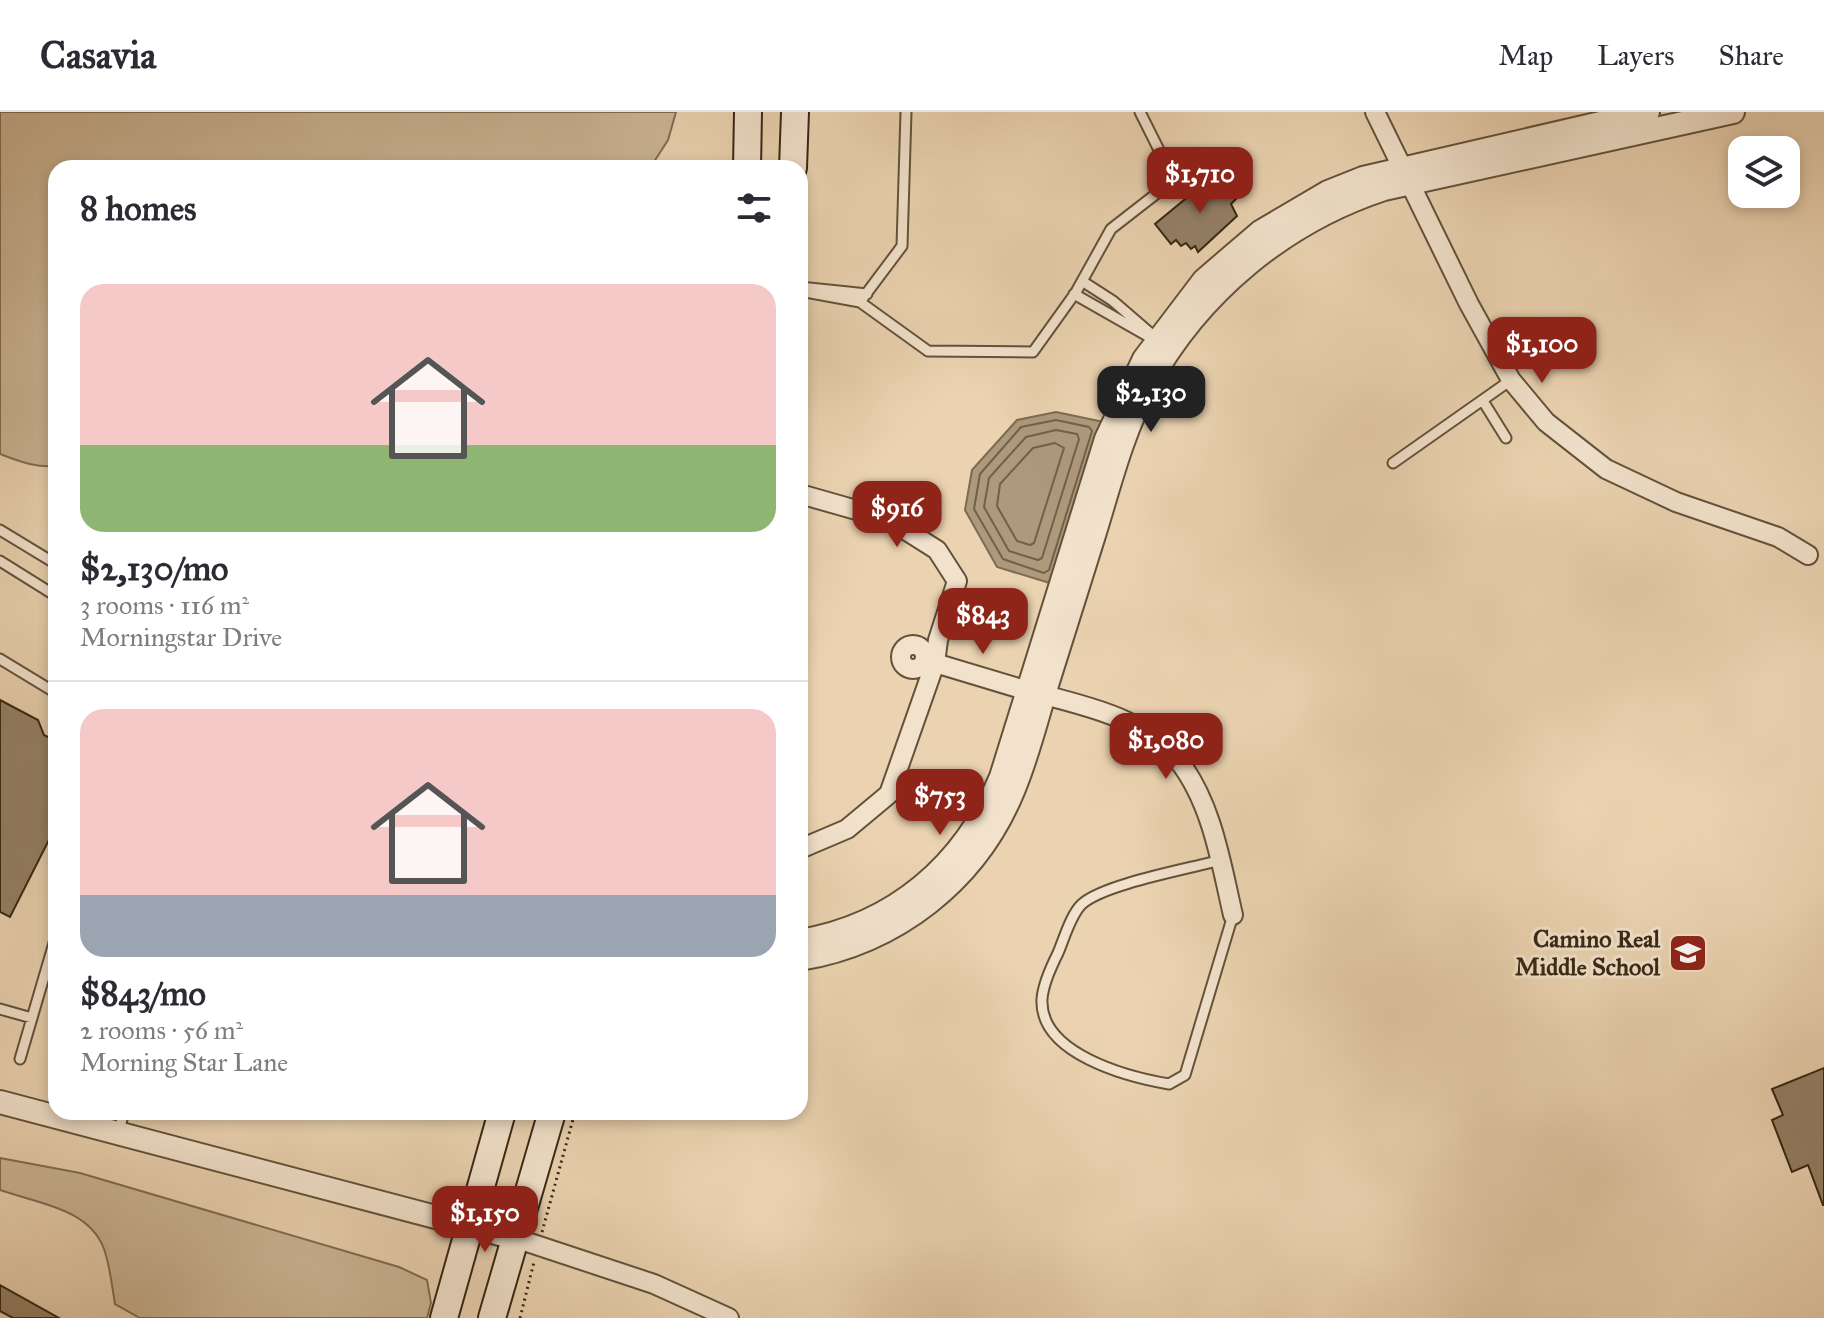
<!DOCTYPE html>
<html lang="en">
<head>
<meta charset="utf-8">
<style>
	body { margin:0; font-family:"IM FELL Great Primer",serif; background:#f2f2f3; color:#2b2b33; height:100vh; display:flex; flex-direction:column; font-size:30px; white-space:nowrap }
	* { box-sizing:border-box; margin:0 }
	p { font-size:26px; color:#7c7c81 }
	.icon { flex:none; width:44px; height:44px; fill:none; stroke:currentColor; stroke-width:2; stroke-linecap:round; stroke-linejoin:round }
	.map { position:relative; flex:1; overflow:hidden }
	.panel { position:absolute; left:48px; top:48px; width:760px; height:960px; display:flex; flex-direction:column; background:#fff; border-radius:24px; box-shadow:0 4px 12px #0003 }
	.panel>* { flex:none }
	.controls { position:absolute; left:1728px; top:24px; display:grid; gap:16px }
	.controls a { display:grid; place-items:center; width:72px; height:72px; border-radius:16px; background:#fff; box-shadow:0 4px 12px #0003; font-size:40px }
	.price { position:absolute; translate:-50% -68px; padding:0 18px; border-radius:16px; background:#8f2418; color:#fff; font-size:26px; line-height:52px; filter:drop-shadow(0 2px 4px #0008) }
	.price::after { content:''; position:absolute; left:50%; top:48px; width:24px; height:18px; margin-left:-12px; background:inherit; clip-path:polygon(0 0,100% 0,50% 100%) }
	.price.on { background:#222; color:#fff }
	ul { padding:0; list-style:none }
	li { display:grid; align-content:center; gap:16px; height:424px; padding:0 32px }
	li+li { border-top:2px solid #e1e1e2 }
	li span { display:grid; place-items:center; height:248px; border-radius:24px; color:#555 }
	li>.icon { margin-inline-start:auto }
	span .icon { width:144px; height:144px; fill:#fffc; stroke-width:1 }
	li b { font-size:34px }
	h2 { display:flex; justify-content:space-between; align-items:center; height:96px; padding:0 32px; font-size:34px }
	header { display:flex; align-items:center; gap:48px; box-sizing:border-box; height:112px; padding:0 40px; background:#fff; border-bottom:2px solid #e1e1e2 }
	header strong { font-size:38px }
	nav { display:flex; gap:44px; margin-inline-start:auto; font-size:28px }
	.map>svg:first-child { display:block }
	.green { fill:#ccb696; stroke:#816e55; stroke-width:2 }
	.water { fill:#ad997c; stroke:#7d6b52; stroke-width:2 }
	.lines { fill:none; stroke-linecap:round; stroke-linejoin:round }
	.shore { stroke:#726048; stroke-width:2 }
	.building { fill:#948066; stroke:#362714; stroke-width:2 }
	.service-casing { stroke:#63523b; stroke-width:13 }
	.minor-casing { stroke:#63523b; stroke-width:22 }
	.tertiary-casing { stroke:#63523b; stroke-width:26 }
	.secondary-casing { stroke:#362714; stroke-width:30 }
	.path { stroke:#362714; stroke-width:3; stroke-dasharray:2 4; stroke-linecap:butt }
	.service { stroke:#f2e2cc; stroke-width:9 }
	.minor { stroke:#f2e2cc; stroke-width:18 }
	.tertiary { stroke:#f2e2cc; stroke-width:22 }
	.secondary { stroke:#f2e2cc; stroke-width:26 }
	.labels { text-anchor:middle; stroke-width:6; stroke-linejoin:round; paint-order:stroke }
	.poi-label { font-size:24px; font-weight:bold; fill:#362714; stroke:#f2e2cc; text-anchor:end }
</style>
</head>
<body>
<header>
<strong>Casavia</strong>
<nav><a>Map</a><a>Layers</a><a>Share</a></nav>
</header>
<div class="map">
<svg width="1824" height="1206" viewBox="0 0 1824 1206">
	<rect width="100%" height="100%" fill="#ebd3b1"/>
	<filter id="stains"><feTurbulence type="fractalNoise" baseFrequency=".0025" numOctaves="4"/><feColorMatrix values="0 0 0 0 .2 0 0 0 0 .09 0 0 0 0 .02 0 0 0 .5 -.17"/></filter>
	<radialGradient id="worn" r=".72"><stop offset=".6" stop-color="#630" stop-opacity="0"/><stop offset="1" stop-color="#630" stop-opacity=".3"/></radialGradient>
	<path class="green" d="M 0,0 L 676,0 L 668,28 L 650,56 L 56,56 L 56,354 C 35,356 19,349 0,342 Z
		M 0,1046 L 80,1061 L 399,1155 L 427,1168 L 431,1191 L 427,1206 L 140,1206 L 115,1192 C 112,1174 110,1154 104,1137 C 89,1096 36,1091 0,1078 Z"/>
	<path class="water" d="M 1056,300 L 1104,310 L 1053,472 L 997,455 L 965,398 L 972,358 L 1017,308 Z"/>
	<g class="lines">
		<path class="shore" d="M 1056,308 L 1089,315 L 1092,319 L 1049,458 L 1044,461 L 1003,447 L 974,397 L 980,362 L 1021,315 Z
			M 1056,318 L 1077,322 L 1079,327 L 1042,446 L 1038,448 L 1009,439 L 984,395 L 989,366 L 1026,325 Z
			M 1055,331 L 1064,336 L 1034,431 L 1030,433 L 1017,429 L 997,394 L 1000,372 L 1033,336 Z"/>
	</g>
	<path class="building" d="M 1218,60 L 1231,77 L 1229,79 L 1236,87 L 1231,92 L 1237,104 L 1198,140 L 1195,134 L 1191,137 L 1186,131 L 1181,134 L 1176,128 L 1171,132 L 1155,112 Z
		M 0,588 L 38,608 L 44,623 L 56,629 L 56,714 L 10,805 L 0,800 Z
		M 1824,956 L 1824,1093 L 1823,1093 L 1808,1053 L 1792,1060 L 1772,1008 L 1783,1003 L 1772,977 Z
		M 0,1173 L 59,1206 L 13,1206 L 0,1199 Z"/>
	<g class="lines">
		<defs>
			<path id="service" d="M 1082,169 L 1113,189 L 1157,227
				M 800,175 L 867,182
				M 800,179 L 860,190 L 928,239 L 1033,240 L 1076,180 L 1111,117 L 1174,68 L 1140,0
				M 1074,182 L 1146,223
				M 860,190 L 902,134 L 906,0
				M 1483,289 L 1506,326
				M 1393,351 L 1511,268
				M 0,418 L 56,452
				M 0,449 L 56,484
				M 0,547 L 56,581
				M 1221,748 C 1188,757 1104,772 1082,792 C 1071,802 1064,827 1058,841 C 1051,855 1043,872 1042,887 C 1039,942 1128,965 1169,972 L 1185,963 L 1233,803
				M 0,897 L 32,906
				M 20,947 L 56,824
				M 118,1022 L 124,1000"/>
			<path id="minor" d="M 1375,0 L 1469,192 L 1511,268 L 1546,310 L 1606,357 L 1676,390 L 1778,425 L 1808,443
				M 800,382 L 888,407 L 937,438 L 957,469 L 938,528 L 935,551 L 889,682 L 847,717 L 800,737
				M901 545a12 12 0 1 1 24 0a12 12 0 1 1-24 0Z
				M 925,548 C 958,558 991,568 1025,578 C 1076,592 1142,603 1178,648 C 1212,691 1221,751 1233,803
				M 515,1126 L 654,1172 L 729,1206"/>
			<path id="tertiary" d="M 800,829 C 895,813 964,753 1001,665 L 1106,327 L 1144,247 L 1204,168 L 1260,120 L 1328,80 L 1363,66 L 1648,0
				M 800,847 C 896,831 976,769 1013,679 C 1027,646 1036,610 1046,576 C 1062,524 1079,472 1095,420 C 1110,371 1123,319 1148,273 C 1199,180 1284,110 1384,77 L 1733,0
				M 0,990 L 515,1126"/>
			<path id="secondary" d="M 747,56 L 748,0
				M 793,56 L 795,0
				M 444,1206 L 502,1000
				M 492,1206 L 552,1000"/>
		</defs>
		<use href="#service" class="service-casing"/>
		<use href="#minor" class="minor-casing"/>
		<use href="#tertiary" class="tertiary-casing"/>
		<use href="#secondary" class="secondary-casing"/>
		<path class="path" d="M 800,138 L 807,72
			M 542,1120 L 575,1000
			M 520,1206 L 534,1150"/>
		<use href="#service" class="service"/>
		<use href="#minor" class="minor"/>
		<use href="#tertiary" class="tertiary"/>
		<use href="#secondary" class="secondary"/>
	</g>
	<defs>
		<symbol id="school-square" viewBox="-11 -11 22 22"><rect x="-9" y="-9" width="18" height="18" rx="4" fill="#8f2418" stroke="#f2e2cc"/><path d="M0-5L7-2L0 1L-7-2ZM-4 1L0 2.5L4 1V4Q0 6-4 4Z" fill="#fff"/></symbol>
	</defs>
	<g fill-rule="evenodd">
		<use href="#school-square" x="1666" y="819" width="44" height="44"/>
	</g>
	<g class="labels">
		<g class="poi-label">
			<text x="1660" y="835">Camino Real<tspan x="1660" dy="28">Middle School</tspan></text>
		</g>
	</g>
	<rect width="100%" height="100%" filter="url(#stains)"/>
	<rect width="100%" height="100%" fill="url(#worn)"/>
</svg>
<div class="controls">
<a><svg class="icon" aria-label="layers" viewBox="0 0 24 24"><path d="M12 4l9 5-9 5-9-5zM3 14l9 5 9-5"/></svg></a>
</div>
<b class="price" style="left:1200px;top:103px">$1,710</b>
<b class="price" style="left:1542px;top:273px">$1,100</b>
<b class="price on" style="left:1151px;top:322px">$2,130</b>
<b class="price" style="left:897px;top:437px">$916</b>
<b class="price" style="left:983px;top:544px">$843</b>
<b class="price" style="left:1166px;top:669px">$1,080</b>
<b class="price" style="left:940px;top:725px">$753</b>
<b class="price" style="left:485px;top:1142px">$1,150</b>
<section class="panel">
<h2>8 homes<svg class="icon" aria-label="filters" viewBox="0 0 24 24"><path d="M4 7h16M4 17h16"/><circle cx="9" cy="7" r="2"/><circle cx="15" cy="17" r="2"/></svg></h2>
<ul>
<li><span style="background:linear-gradient(#f6c9c9 65%,#8fb573 0)"><svg class="icon" aria-label="home" viewBox="0 0 24 24"><path d="M3 11l9-7 9 7M6 9v11h12V9"/></svg></span><div><b>$2,130/mo</b><p>3 rooms · 116 m²</p><p>Morningstar Drive</p></div></li>
<li><span style="background:linear-gradient(#f6c9c9 75%,#9aa5b1 0)"><svg class="icon" aria-label="home" viewBox="0 0 24 24"><path d="M3 11l9-7 9 7M6 9v11h12V9"/></svg></span><div><b>$843/mo</b><p>2 rooms · 56 m²</p><p>Morning Star Lane</p></div></li>
</ul>
</section>
</div>
</body>
</html>
